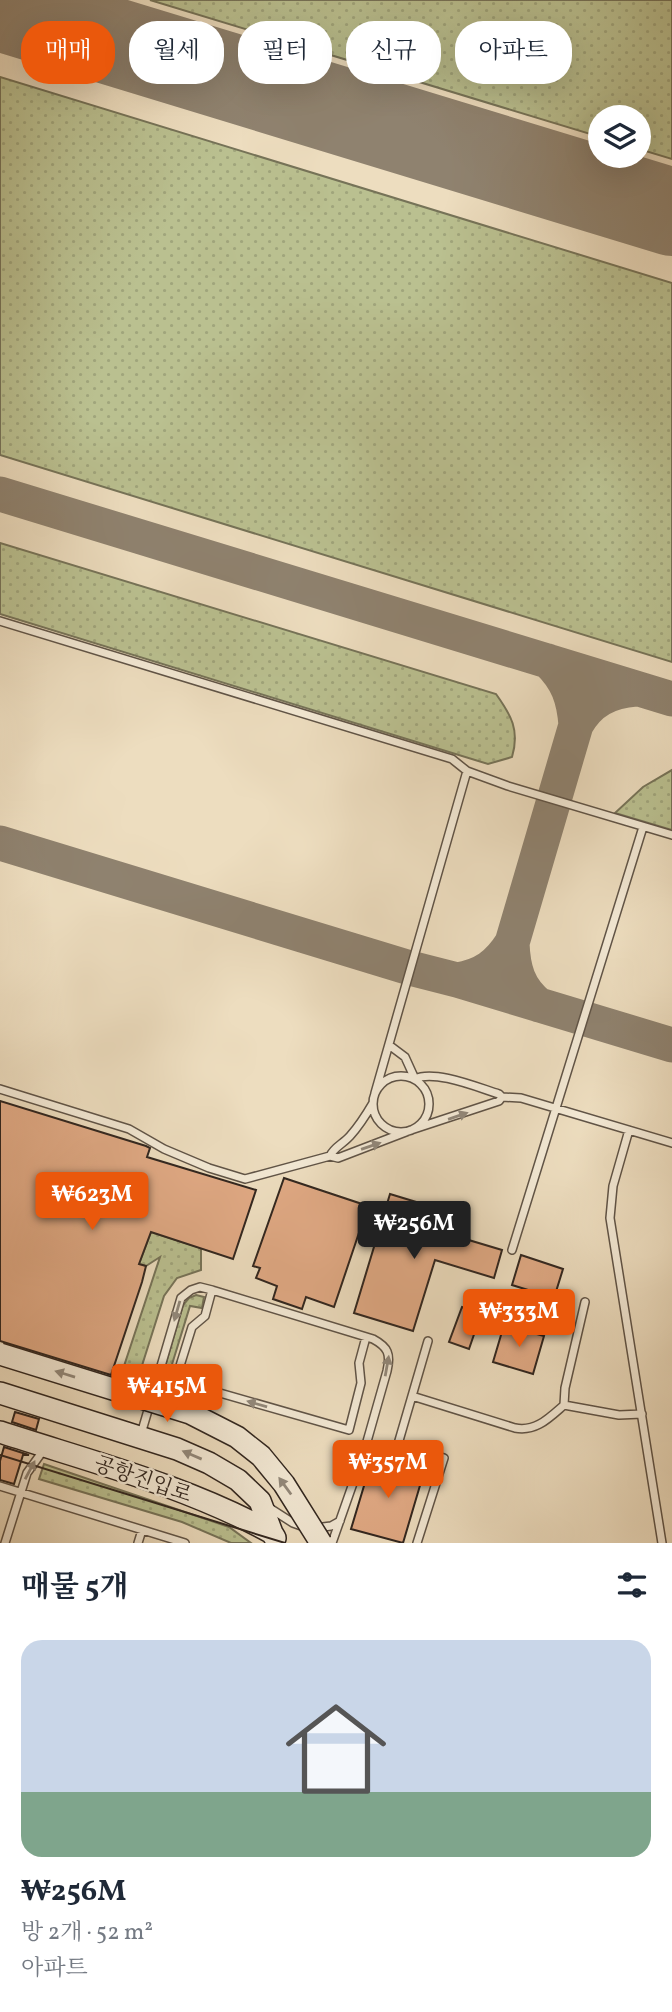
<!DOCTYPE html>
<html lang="ko">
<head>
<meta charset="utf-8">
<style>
	body { margin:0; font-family:Vollkorn,"Noto Serif KR",serif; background:#f6f6f7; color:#1f2937; height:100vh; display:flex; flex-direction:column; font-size:26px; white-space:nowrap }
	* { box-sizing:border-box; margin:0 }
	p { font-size:23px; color:#747a83 }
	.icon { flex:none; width:38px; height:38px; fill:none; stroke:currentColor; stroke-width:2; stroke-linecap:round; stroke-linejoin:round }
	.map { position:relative; height:1543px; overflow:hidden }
	.details { display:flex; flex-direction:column; background:#fff; flex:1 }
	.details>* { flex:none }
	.top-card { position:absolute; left:21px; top:21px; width:630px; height:63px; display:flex; gap:14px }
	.fabs { position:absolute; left:588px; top:105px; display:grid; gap:14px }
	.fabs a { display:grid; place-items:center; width:63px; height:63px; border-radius:50%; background:#fff; box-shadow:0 7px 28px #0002; font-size:35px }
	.price { position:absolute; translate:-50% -60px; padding:0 16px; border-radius:7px; background:#ea580c; color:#fff; font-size:23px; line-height:46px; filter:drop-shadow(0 2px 4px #0008) }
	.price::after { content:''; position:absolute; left:50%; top:42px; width:21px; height:16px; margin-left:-10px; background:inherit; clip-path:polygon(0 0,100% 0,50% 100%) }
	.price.selected { background:#222; color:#fff }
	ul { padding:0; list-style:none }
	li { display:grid; align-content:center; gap:14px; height:371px; padding:0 21px }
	li span { display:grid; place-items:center; height:217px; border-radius:21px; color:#555 }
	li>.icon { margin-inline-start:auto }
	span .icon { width:126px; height:126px; fill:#fffc; stroke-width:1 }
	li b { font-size:30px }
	h2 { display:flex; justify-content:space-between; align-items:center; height:84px; padding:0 21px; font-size:30px }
	.tag { padding:0 24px; border-radius:28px; background:#fff; box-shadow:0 7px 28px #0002; font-size:24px; line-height:63px }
	.tag.selected { background:#ea580c; color:#fff }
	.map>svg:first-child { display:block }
	.grass { fill:url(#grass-dots); stroke:#767358; stroke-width:2 }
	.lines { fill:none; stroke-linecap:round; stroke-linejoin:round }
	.taxiway { stroke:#8f826f; stroke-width:35 }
	.runway { stroke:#8f826f; stroke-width:88 }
	.building { fill:#e0a984; stroke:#31261f; stroke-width:2 }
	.lane-casing { stroke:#605447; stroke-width:10 }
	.secondary-casing { stroke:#31261f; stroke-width:24 }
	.lane { stroke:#f3e9d5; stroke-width:7 }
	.secondary { stroke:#f3e9d5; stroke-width:21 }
	.tram { stroke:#31261f; stroke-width:2 }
	.secondary-bridge-casing { stroke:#31261f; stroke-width:24; stroke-linecap:butt }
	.secondary-bridge { stroke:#f3e9d5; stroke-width:21 }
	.oneway { fill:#92887a }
	.labels { text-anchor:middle; stroke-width:5; stroke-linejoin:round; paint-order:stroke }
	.street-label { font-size:21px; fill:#31261f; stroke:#f3e9d5 }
</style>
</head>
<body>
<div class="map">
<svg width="672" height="1543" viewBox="0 0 672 1543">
	<defs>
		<pattern id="grass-dots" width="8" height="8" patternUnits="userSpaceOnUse" patternTransform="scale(1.75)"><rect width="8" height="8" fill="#bac090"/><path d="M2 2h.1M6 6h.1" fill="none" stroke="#a0a57c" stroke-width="1.8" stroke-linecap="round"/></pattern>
	</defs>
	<rect width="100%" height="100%" fill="#edddbf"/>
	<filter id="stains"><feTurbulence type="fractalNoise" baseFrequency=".00286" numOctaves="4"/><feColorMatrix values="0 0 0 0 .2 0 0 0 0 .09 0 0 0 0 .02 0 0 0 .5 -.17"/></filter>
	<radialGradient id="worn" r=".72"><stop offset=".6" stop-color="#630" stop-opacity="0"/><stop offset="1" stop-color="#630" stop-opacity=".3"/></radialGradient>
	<path class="grass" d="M 150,0 L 672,0 L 672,159 L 639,149 L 639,117 L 600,117 L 600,137 Z
		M 0,77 L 672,283 L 672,662 L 0,455 Z
		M 0,543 L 496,694 C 511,715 520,730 512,757 L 488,764 L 0,614 Z
		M 672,770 L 672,830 L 615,813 L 643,787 Z
		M 151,1232 L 201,1248 L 201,1270 L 177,1278 L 164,1296 L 139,1375 L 124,1366 L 160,1257 L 146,1266 L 139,1264 Z
		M 196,1295 L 204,1297 L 202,1308 L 190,1306 L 165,1387 L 159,1387 L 183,1305 L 189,1298 Z
		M 44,1464 L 229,1527 L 251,1543 L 231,1543 L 182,1522 L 39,1479 Z"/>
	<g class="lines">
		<path class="taxiway" d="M 0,494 L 672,699
			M 548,661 C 568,680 574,699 576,725 C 589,701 609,691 636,689
			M 0,843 L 410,968 L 457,980 L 672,1045
			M 512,943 L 576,725
			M 457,980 C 483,976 498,965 512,943 C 513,969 518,988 539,1005"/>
		<path class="runway" d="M 0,7 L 672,212"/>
	</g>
	<path class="building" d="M 0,1101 L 146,1146 L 150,1148 L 147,1157 L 256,1190 L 233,1259 L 151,1232 L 139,1264 L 146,1266 L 142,1282 L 111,1375 L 0,1341 Z
		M 284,1178 L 368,1206 L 334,1307 L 306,1297 L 302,1309 L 273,1299 L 277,1286 L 256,1278 L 260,1268 L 253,1266 Z
		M 390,1194 L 449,1212 L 442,1232 L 502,1250 L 494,1278 L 435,1260 L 413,1331 L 354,1313 Z
		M 521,1255 L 563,1269 L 554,1298 L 512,1285 Z
		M 462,1307 L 481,1314 L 469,1349 L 449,1342 Z
		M 504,1325 L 544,1336 L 533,1374 L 493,1362 Z
		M 15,1412 L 39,1419 L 36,1430 L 12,1422 Z
		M 4,1447 L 29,1455 L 23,1455 L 14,1484 L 0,1480 L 0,1461 Z
		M 373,1456 L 424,1472 L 403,1543 L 351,1529 Z"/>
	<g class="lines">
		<defs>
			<path id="lane" d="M 0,621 L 452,759 L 467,771 L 508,786 L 672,835
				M 389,1045 L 405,1057 L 415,1079 C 434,1069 479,1088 499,1094 L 502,1097 L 521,1098 L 672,1143
				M373 1104a28 28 0 1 1 56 0a28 28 0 1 1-56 0Z
				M 0,1089 L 129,1129 L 164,1149 L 209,1168 L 245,1179 L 330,1156 L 338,1158 L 411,1130 L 499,1101 L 502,1097
				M 375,1093 L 467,771
				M 629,1130 L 613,1186 L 610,1218 L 662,1543
				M 330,1156 C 334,1147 343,1144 350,1136 C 359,1126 366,1115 373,1103
				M 512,1250 L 643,827
				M 212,1290 L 205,1316 L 192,1327 L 179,1369 L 180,1377 L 192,1385 L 349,1430 L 361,1383 L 359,1363 L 366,1337
				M 412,1396 L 515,1428 C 536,1432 549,1418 564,1405 L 565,1388 L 585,1302
				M 564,1405 L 619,1415 L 642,1414
				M 141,1434 L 181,1298 L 191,1290 L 200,1287 L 212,1290 L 373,1339 C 388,1347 391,1354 387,1371 L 364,1452 L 332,1543
				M 0,1486 L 185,1543
				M 268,1507 L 293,1523 L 304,1527
				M 315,1528 L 331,1526 L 340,1521
				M 5,1543 L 27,1473 L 45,1448
				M 138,1543 L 142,1530
				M 417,1543 L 444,1458 L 398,1444 L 428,1341"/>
			<path id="secondary" d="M 0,1393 L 177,1449 L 209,1463 L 238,1480 L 260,1501 L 272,1533
				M 0,1432 C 92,1462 187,1486 272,1533 L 275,1538"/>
		</defs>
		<use href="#lane" class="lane-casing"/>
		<use href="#secondary" class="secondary-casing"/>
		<use href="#lane" class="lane"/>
		<use href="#secondary" class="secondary"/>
		<path class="tram" d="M 0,1455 L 285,1543"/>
		<defs>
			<path id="secondary-bridge" d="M 0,1354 L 190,1413 L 237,1437 L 261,1456 L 284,1484 L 321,1543"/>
		</defs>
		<use href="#secondary-bridge" class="secondary-bridge-casing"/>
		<use href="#secondary-bridge" class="secondary-bridge"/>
	</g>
	<defs><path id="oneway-solid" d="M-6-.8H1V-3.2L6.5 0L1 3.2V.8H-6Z" transform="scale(1.75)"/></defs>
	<g class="oneway">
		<use href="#oneway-solid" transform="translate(458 1116) rotate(-19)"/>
		<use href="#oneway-solid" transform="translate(371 1146) rotate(-19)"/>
		<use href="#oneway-solid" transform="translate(177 1311) rotate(106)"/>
		<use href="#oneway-solid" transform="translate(387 1366) rotate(-80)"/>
		<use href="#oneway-solid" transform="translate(65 1374) rotate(-163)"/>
		<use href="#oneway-solid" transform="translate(257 1404) rotate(-164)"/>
		<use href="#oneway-solid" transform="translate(192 1455) rotate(-157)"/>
		<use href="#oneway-solid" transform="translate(30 1470) rotate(-62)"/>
		<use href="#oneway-solid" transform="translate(285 1486) rotate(-126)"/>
	</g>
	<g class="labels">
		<g class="street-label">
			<text transform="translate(143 1479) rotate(19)" y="7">공항진입로</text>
		</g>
	</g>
	<rect width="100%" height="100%" filter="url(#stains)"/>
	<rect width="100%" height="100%" fill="url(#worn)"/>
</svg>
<div class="fabs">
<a><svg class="icon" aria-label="layers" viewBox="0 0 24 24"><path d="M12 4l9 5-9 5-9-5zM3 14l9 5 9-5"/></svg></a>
</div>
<b class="price" style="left:92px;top:1232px">₩623M</b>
<b class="price selected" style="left:414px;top:1261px">₩256M</b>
<b class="price" style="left:519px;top:1349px">₩333M</b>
<b class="price" style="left:167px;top:1424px">₩415M</b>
<b class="price" style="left:388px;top:1500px">₩357M</b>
<div class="top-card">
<a class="tag selected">매매</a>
<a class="tag">월세</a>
<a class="tag">필터</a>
<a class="tag">신규</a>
<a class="tag">아파트</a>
</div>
</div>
<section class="details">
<h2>매물 5개<svg class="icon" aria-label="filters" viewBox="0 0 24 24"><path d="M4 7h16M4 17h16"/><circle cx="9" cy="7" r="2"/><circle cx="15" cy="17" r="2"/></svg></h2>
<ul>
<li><span style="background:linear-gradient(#c9d6e8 70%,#7fa58c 0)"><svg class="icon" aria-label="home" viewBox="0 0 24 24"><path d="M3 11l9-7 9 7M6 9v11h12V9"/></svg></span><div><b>₩256M</b><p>방 2개 · 52 m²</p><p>아파트</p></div></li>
</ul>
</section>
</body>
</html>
